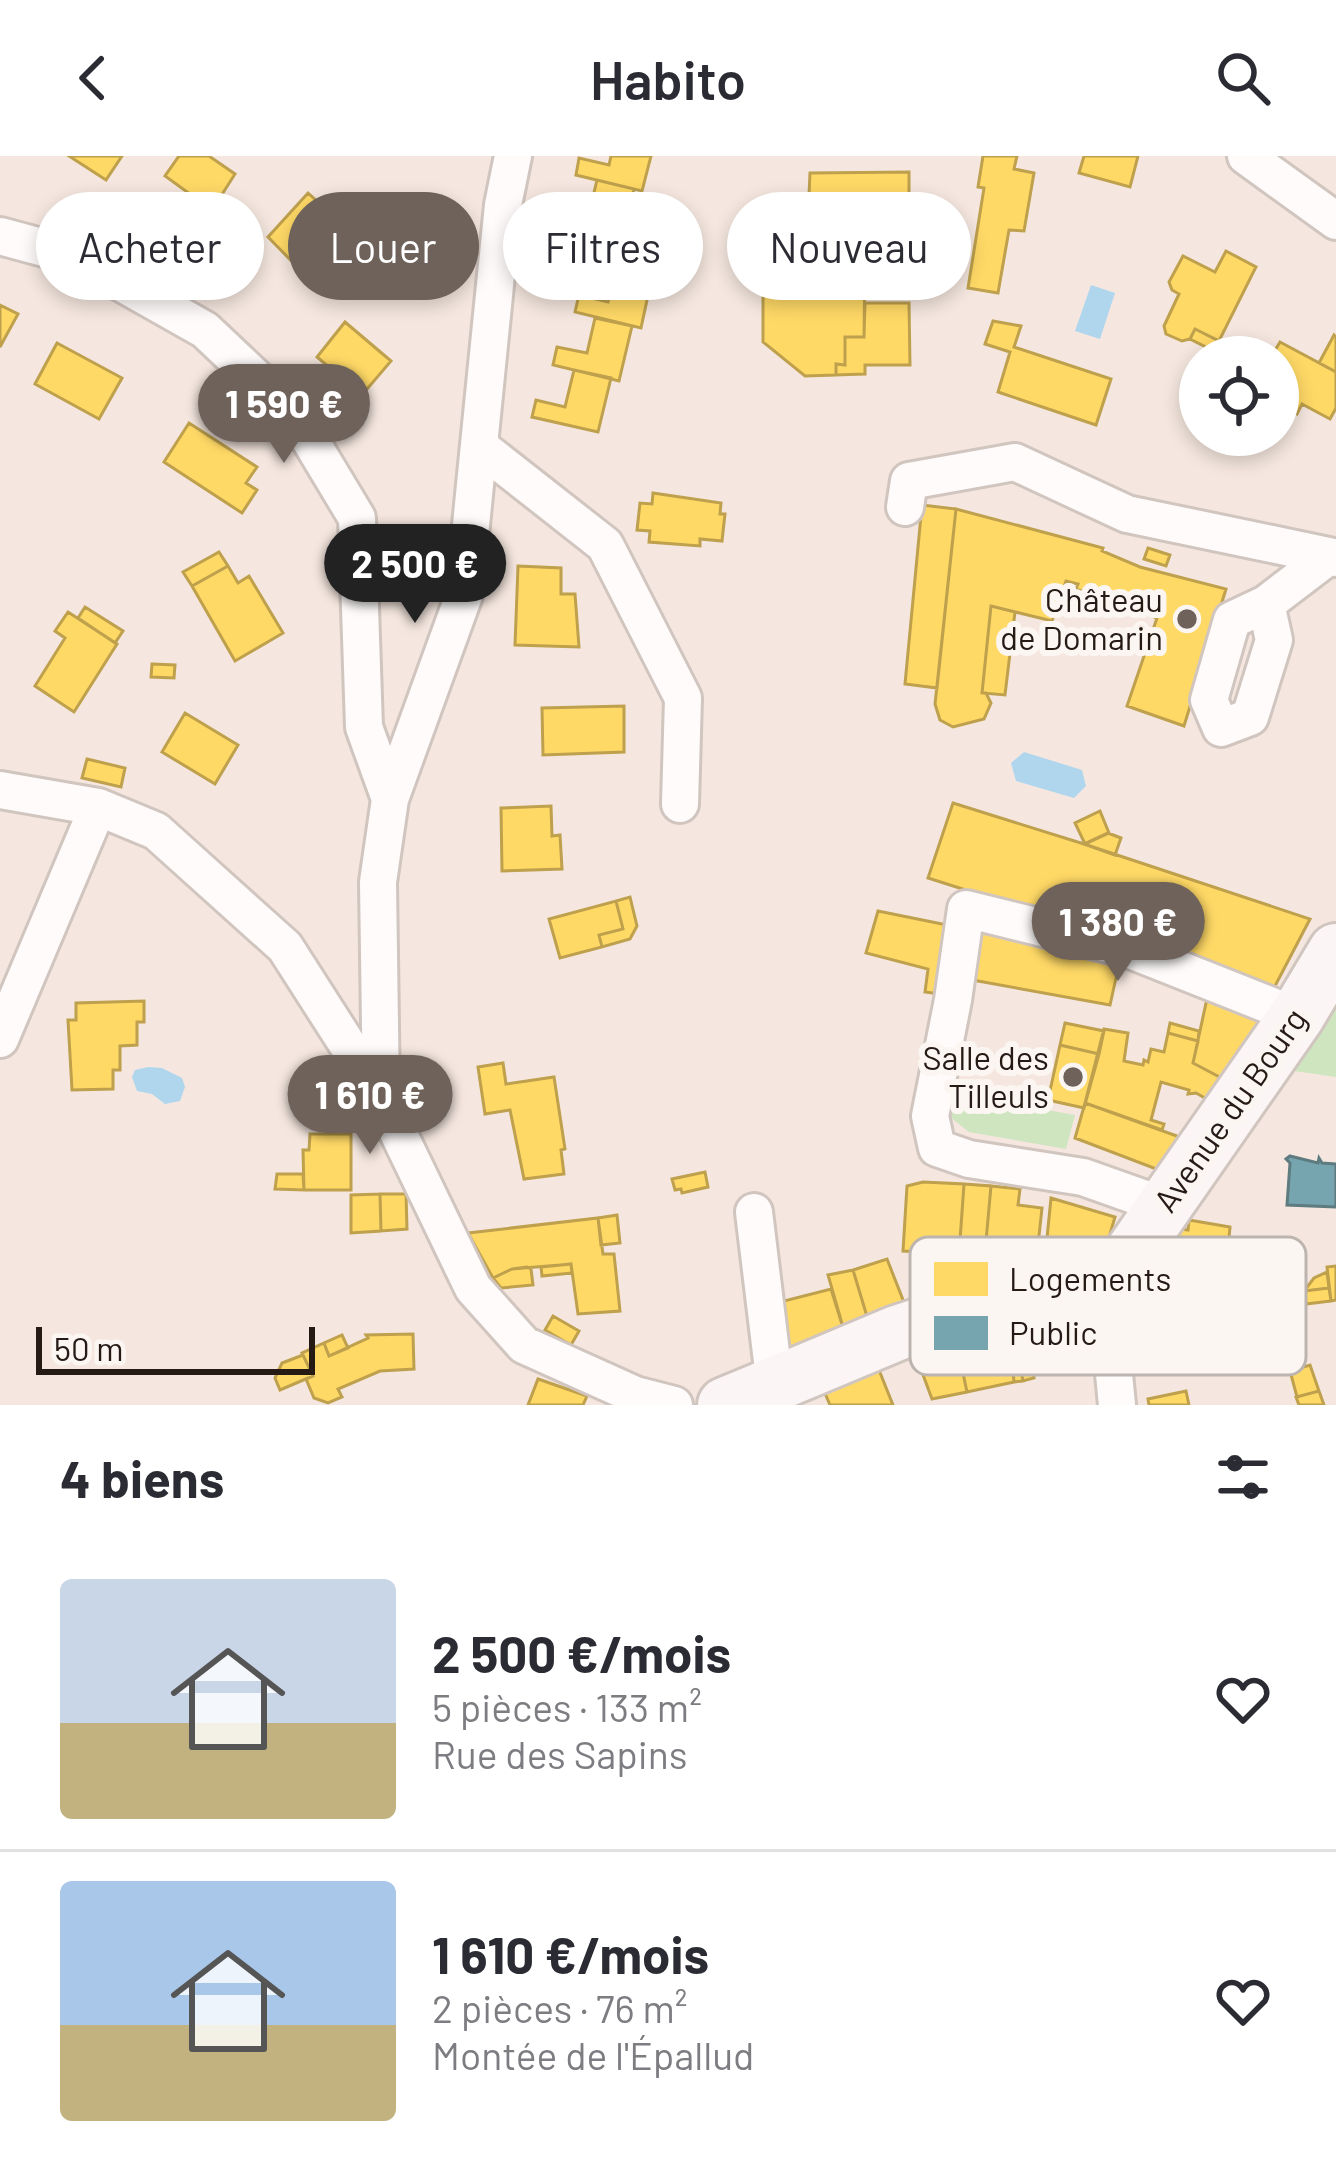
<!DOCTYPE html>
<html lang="fr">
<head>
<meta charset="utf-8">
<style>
	body { margin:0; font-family:Barlow,sans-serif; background:#f7f7f7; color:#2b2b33; height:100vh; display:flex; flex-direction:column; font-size:45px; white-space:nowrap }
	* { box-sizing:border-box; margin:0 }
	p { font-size:39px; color:#7c7c81 }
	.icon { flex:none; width:66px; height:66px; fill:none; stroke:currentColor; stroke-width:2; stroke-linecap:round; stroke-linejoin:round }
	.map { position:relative; height:1249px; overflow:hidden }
	.details { display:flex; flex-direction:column; background:#fff; flex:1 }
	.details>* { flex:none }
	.banner { position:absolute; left:36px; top:36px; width:1266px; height:108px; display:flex; gap:24px }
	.controls { position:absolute; left:1179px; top:180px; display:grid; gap:24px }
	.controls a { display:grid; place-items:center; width:120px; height:120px; border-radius:50%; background:#fff; box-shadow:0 6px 18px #0003; font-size:60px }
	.scale { position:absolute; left:36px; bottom:30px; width:279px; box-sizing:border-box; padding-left:12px; border:6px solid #251a14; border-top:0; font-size:33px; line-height:42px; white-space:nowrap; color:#251a14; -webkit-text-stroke:9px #fcf6f2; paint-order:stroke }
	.price { position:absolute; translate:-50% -102px; padding:0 27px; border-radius:42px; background:#6e625b; color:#fff; font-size:39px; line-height:78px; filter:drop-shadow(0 3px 6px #0008) }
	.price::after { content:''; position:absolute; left:50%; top:72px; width:36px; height:27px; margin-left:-18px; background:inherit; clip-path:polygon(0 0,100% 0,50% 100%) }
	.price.on { background:#222; color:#fff }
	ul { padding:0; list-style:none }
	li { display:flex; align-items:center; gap:36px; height:300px; padding:0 60px }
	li+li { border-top:3px solid #e1e1e2 }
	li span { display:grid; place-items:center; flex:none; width:336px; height:240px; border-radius:12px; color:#555 }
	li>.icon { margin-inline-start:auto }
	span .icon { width:144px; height:144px; fill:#fffc; stroke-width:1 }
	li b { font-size:51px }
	h2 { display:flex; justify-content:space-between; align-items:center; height:144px; padding:0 60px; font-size:51px }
	.tag { padding:0 42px; border-radius:54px; background:#fff; box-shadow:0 6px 18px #0003; font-size:42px; line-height:108px }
	.tag.on { background:#6e625b; color:#fff }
	header { display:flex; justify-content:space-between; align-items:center; height:156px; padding:0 60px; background:#fff; font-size:54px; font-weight:600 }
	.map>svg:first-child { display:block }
	.green { fill:#cfe5c0 }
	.water { fill:#b0d6ee }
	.homes { fill:#ffd966; stroke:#bea04d; stroke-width:3 }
	.public { fill:#76a5af; stroke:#5e7b80; stroke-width:3 }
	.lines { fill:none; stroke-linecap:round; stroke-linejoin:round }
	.street-casing { stroke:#d1c5bf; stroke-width:42 }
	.secondary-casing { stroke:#d1c5bf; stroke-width:60 }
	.street { stroke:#fefbfa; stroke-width:36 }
	.secondary { stroke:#fbf6f5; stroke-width:54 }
	.poi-dot { fill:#6e625b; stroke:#fcf6f2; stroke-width:4.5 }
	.labels { text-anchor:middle; stroke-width:12; stroke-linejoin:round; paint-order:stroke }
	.poi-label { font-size:33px; fill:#251a14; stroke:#fcf6f2; text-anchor:end }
	.street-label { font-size:33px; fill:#251a14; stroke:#fcf6f2 }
	.key { fill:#fcf6f2; stroke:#bcb4af; stroke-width:3 }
	.key-label { font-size:33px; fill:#251a14 }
</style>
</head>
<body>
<header><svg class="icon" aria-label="back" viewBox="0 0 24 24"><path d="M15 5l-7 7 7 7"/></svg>Habito<svg class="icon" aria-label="search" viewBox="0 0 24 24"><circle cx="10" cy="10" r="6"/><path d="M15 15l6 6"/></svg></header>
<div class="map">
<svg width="1336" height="1249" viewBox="0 0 1336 1249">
	<rect width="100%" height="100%" fill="#f5e7df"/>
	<path class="green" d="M 1317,851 L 1336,854 L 1336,921 L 1280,913 Z
		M 951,937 L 1075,959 L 1066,993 L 969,976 L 950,961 Z"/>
	<path class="water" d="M 1091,129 L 1115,137 L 1100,183 L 1075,175 Z
		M 1024,596 L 1082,614 L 1086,630 L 1074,642 L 1016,625 L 1011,607 Z
		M 148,911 L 162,912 L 182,922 L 185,931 L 180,945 L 165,948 L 152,938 L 137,935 L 132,921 L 135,914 Z"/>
	<path class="homes" d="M 69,0 L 122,0 L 106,24 Z
		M 179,0 L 209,0 L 235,18 L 212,54 L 165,20 Z
		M 611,0 L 651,0 L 642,35 L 576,19 L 579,2 L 609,9 Z
		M 983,0 L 1017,0 L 1014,13 L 1034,17 L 1024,75 L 1009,74 L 998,137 L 968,132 L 984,32 L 978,31 Z
		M 1084,0 L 1138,0 L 1130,31 L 1079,17 Z
		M 909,16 L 909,101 L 865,101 L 864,181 L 845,181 L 845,209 L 836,208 L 836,219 L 805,220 L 763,186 L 763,88 L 771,79 L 780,79 L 781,38 L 809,39 L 810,17 Z
		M 597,24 L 634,33 L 621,87 L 553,70 L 557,54 L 588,61 Z
		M 308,37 L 318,46 L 315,50 L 342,74 L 334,84 L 347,95 L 317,131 L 268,81 Z
		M 1226,95 L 1256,111 L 1219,185 L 1195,173 L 1190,183 L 1182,185 L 1166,178 L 1164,170 L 1179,138 L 1172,134 L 1169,126 L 1183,100 L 1215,116 Z
		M 865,101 L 909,101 L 909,114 L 865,114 Z
		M 617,112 L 652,121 L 641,172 L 575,156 L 579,139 L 608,146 Z
		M 865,147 L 909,147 L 910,209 L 865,209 L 865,218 L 836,219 L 836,208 L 845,209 L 845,181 L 864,181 Z
		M 0,149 L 18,158 L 0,191 Z
		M 595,162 L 632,170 L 619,225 L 553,209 L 557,191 L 587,197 Z
		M 993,165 L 1021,170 L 1014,191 L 1111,223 L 1096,269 L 998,236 L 1010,196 L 985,188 Z
		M 345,166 L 391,205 L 362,239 L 317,201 Z
		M 1195,173 L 1219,185 L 1214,195 L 1190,183 Z
		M 1334,179 L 1336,181 L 1336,216 L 1319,207 Z
		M 1280,186 L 1336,216 L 1336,252 L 1330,263 L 1302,248 L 1297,258 L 1285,252 L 1278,265 L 1278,201 L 1271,201 Z
		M 57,187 L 122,222 L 99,263 L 35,228 Z
		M 574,214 L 611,222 L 598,276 L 532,261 L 536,244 L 565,251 Z
		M 189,267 L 257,311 L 246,327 L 257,334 L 242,357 L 164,306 Z
		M 653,337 L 721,347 L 720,358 L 725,358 L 722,385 L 700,383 L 700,390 L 649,386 L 650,375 L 637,374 L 640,347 L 652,348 Z
		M 922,349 L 956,353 L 937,532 L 905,528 Z
		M 956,353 L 1103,392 L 1102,395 L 1140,411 L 1226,433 L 1184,570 L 1127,550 L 1157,462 L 1076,433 L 1078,428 L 1066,425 L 1052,465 L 991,450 L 982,537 L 986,537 L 991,547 L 984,563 L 953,571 L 940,564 L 935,548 Z
		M 1148,392 L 1170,399 L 1166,410 L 1144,403 Z
		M 219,396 L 228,410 L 192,430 L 183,416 Z
		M 228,410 L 238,427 L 249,420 L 283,477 L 235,505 L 192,430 Z
		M 518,410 L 561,412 L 561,438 L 575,438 L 579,491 L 515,489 Z
		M 991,450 L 1015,456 L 1005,539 L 982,537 Z
		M 85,451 L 123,475 L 115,487 L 78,462 Z
		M 68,456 L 117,488 L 74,556 L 35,530 L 65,482 L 55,475 Z
		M 152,508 L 175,509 L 174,522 L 151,521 Z
		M 624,550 L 624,596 L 543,599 L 542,552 Z
		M 185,557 L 238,589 L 215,628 L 162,596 Z
		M 87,603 L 125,612 L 121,631 L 82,622 Z
		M 953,647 L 1084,688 L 1310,763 L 1274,832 L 928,722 Z
		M 551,650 L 552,680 L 560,679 L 562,713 L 502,715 L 501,652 Z
		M 1100,655 L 1109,677 L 1085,688 L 1075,667 Z
		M 1108,677 L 1121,682 L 1115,699 L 1084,688 Z
		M 630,741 L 637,770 L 630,783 L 602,791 L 599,779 L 623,773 L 616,745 Z
		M 616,745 L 623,773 L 599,779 L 602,791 L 560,802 L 549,763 Z
		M 878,755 L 947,769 L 940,838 L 925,836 L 928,813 L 866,797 Z
		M 978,773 L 1120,804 L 1110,849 L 967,823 Z
		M 1208,838 L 1265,861 L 1229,926 L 1193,907 Z
		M 144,845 L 144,866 L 137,866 L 137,889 L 120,890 L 120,914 L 113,914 L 113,933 L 72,934 L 68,864 L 76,864 L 76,847 Z
		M 1065,867 L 1104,875 L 1099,898 L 1060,889 Z
		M 1170,867 L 1199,875 L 1198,885 L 1168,877 Z
		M 1104,873 L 1128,877 L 1124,905 L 1143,909 L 1144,904 L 1148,906 L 1151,893 L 1164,896 L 1168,877 L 1198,885 L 1193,907 L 1229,926 L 1214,947 L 1196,937 L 1188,938 L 1189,934 L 1161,926 L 1151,964 L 1164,968 L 1162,974 L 1085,947 Z
		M 1060,889 L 1099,898 L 1084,952 L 1048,944 Z
		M 503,907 L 506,928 L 554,921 L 565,993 L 561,994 L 564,1018 L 524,1023 L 510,954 L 485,958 L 478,911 Z
		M 1085,947 L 1188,984 L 1164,1016 L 1075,982 Z
		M 310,978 L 351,978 L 351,1034 L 304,1034 L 303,994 L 309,994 Z
		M 705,1016 L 708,1031 L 682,1037 L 681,1033 L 675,1034 L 672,1023 Z
		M 277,1018 L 303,1018 L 304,1034 L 275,1033 Z
		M 923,1026 L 964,1028 L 959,1098 L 903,1095 L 907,1030 Z
		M 964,1028 L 991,1030 L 986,1085 L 960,1085 Z
		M 991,1030 L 1020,1033 L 1018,1049 L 1042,1052 L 1038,1089 L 986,1085 Z
		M 380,1038 L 406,1038 L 407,1073 L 381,1075 Z
		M 380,1038 L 381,1075 L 351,1077 L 351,1039 Z
		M 1051,1042 L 1115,1061 L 1101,1109 L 1043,1122 Z
		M 617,1059 L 620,1087 L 601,1089 L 598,1062 Z
		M 598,1062 L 603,1098 L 614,1098 L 620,1155 L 578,1158 L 571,1108 L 512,1113 L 493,1122 L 468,1077 Z
		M 1189,1064 L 1230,1071 L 1227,1103 L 1150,1097 L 1161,1070 L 1188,1074 Z
		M 887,1103 L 907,1154 L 869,1167 L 853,1114 Z
		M 571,1108 L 572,1117 L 542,1120 L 541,1111 Z
		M 1336,1110 L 1336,1144 L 1331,1145 L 1327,1111 Z
		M 527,1111 L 531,1113 L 533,1129 L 501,1132 L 493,1122 L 512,1113 Z
		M 853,1114 L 869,1167 L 845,1178 L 828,1119 Z
		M 1327,1116 L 1329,1132 L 1304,1135 L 1314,1122 Z
		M 1329,1132 L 1331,1145 L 1306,1148 L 1304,1135 Z
		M 831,1133 L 845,1178 L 789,1197 L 776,1147 Z
		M 553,1160 L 579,1175 L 571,1189 L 545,1174 Z
		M 954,1176 L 967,1236 L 932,1243 L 912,1189 Z
		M 413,1178 L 414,1213 L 380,1215 L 338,1233 L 342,1241 L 328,1247 L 314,1242 L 306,1223 L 313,1220 L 302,1197 L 324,1187 L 329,1200 L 368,1182 L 366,1179 Z
		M 342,1179 L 348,1192 L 329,1200 L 324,1187 Z
		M 1027,1182 L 1034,1222 L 1023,1225 L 1015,1184 Z
		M 1015,1184 L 1023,1225 L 1014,1226 L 1010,1185 Z
		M 1010,1185 L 1014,1226 L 967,1236 L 958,1193 Z
		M 303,1199 L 313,1220 L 280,1234 L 275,1222 L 282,1207 Z
		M 875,1204 L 893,1249 L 830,1249 L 821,1228 Z
		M 1310,1209 L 1319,1235 L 1297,1241 L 1290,1215 Z
		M 538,1223 L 587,1240 L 583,1249 L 528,1249 Z
		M 1186,1235 L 1189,1249 L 1149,1249 L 1148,1243 Z
		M 1319,1235 L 1324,1249 L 1299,1249 L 1296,1241 Z"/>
	<path class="public" d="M 1290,1000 L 1318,1007 L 1319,1002 L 1322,1007 L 1336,1008 L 1336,1051 L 1287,1049 L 1290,1007 L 1286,1003 Z"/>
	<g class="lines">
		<defs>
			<path id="street" d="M 1246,0 L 1336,65
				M 0,80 L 74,100 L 205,174 L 295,259 L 357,362 L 364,571 L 390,643
				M 479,290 L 605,389 L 683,542 L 680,648
				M 905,351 L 909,325 L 1015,306 L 1127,358 L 1329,400
				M 1266,448 L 1274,484 L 1250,561 L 1221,572 L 1209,544 L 1232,464 L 1266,448 L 1329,400 L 1336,402
				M 0,634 L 98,651 L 156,675 L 285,791 L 381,941 L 473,1132 L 524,1189 L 635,1239 L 674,1249
				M 0,883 L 98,651
				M 381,941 L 378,726 L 390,643 L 464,439 L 503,49 L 513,0
				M 1162,1049 L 1083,1021 L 969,1003 L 937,992 L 930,960 L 953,844 L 966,753 L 1128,793 L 1297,860
				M 754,1056 L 775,1230
				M 1106,1134 L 1117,1249"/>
			<path id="secondary" d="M 725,1249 L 897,1177 L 989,1147 L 1106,1134 L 1297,860 L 1336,795"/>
		</defs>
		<use href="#street" class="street-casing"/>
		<use href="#secondary" class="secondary-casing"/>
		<use href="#street" class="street"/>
		<use href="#secondary" class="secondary"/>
	</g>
	<g class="poi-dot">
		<circle cx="1187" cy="463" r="12"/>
		<circle cx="1073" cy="921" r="12"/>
	</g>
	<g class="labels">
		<g class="poi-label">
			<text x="1163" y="456">Château<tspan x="1163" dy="38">de Domarin</tspan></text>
			<text x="1049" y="914">Salle des<tspan x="1049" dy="38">Tilleuls</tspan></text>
		</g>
		<g class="street-label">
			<text transform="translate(1230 954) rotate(-55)" y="12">Avenue du Bourg</text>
		</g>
	</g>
	<rect x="910" y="1081" width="396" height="138" rx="18" class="key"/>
	<rect x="934" y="1106" width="54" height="34" fill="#ffd966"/>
	<rect x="934" y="1160" width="54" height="34" fill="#76a5af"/>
	<g class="key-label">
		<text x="1009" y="1135">Logements</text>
		<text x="1009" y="1189">Public</text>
	</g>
</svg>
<div class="controls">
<a><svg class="icon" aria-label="locate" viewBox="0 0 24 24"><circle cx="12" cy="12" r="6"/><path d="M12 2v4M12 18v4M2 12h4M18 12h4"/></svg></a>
</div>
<div class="scale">50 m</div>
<b class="price" style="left:284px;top:310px">1 590 €</b>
<b class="price on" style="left:415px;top:470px">2 500 €</b>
<b class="price" style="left:1118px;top:828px">1 380 €</b>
<b class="price" style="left:370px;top:1001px">1 610 €</b>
<div class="banner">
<a class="tag">Acheter</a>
<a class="tag on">Louer</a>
<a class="tag">Filtres</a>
<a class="tag">Nouveau</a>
</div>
</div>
<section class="details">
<h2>4 biens<svg class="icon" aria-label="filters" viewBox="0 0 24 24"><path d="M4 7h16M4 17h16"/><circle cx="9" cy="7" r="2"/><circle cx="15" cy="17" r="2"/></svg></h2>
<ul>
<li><span style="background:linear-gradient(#c9d6e8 60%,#c2b280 0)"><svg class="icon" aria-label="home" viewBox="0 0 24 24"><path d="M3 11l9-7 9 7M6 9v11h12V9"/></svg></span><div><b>2 500 €/mois</b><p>5 pièces · 133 m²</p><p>Rue des Sapins</p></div><svg class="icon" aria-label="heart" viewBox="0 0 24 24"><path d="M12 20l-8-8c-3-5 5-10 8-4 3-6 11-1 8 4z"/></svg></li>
<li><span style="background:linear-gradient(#a9c7e8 60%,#c2b280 0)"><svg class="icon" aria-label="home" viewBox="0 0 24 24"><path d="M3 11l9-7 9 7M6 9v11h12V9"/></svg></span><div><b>1 610 €/mois</b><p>2 pièces · 76 m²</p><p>Montée de l'Épallud</p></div><svg class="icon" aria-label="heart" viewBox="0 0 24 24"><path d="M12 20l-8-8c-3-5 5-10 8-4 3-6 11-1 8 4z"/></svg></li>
</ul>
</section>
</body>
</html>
